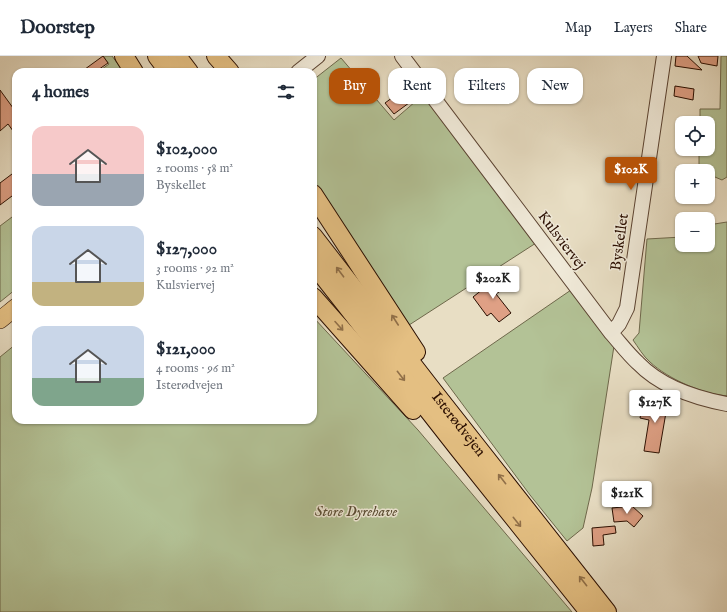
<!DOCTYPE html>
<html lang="en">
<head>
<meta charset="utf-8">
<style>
	body { margin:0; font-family:"IM FELL English",serif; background:#f2f2f3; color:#1f2937; height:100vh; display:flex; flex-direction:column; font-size:15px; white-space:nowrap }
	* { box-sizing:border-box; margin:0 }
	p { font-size:13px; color:#747a83 }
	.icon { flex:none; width:22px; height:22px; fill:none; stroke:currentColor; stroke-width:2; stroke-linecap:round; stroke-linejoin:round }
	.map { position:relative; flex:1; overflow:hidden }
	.sheet { position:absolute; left:12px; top:12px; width:305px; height:356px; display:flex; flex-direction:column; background:#fff; border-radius:12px; box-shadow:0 1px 3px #0004 }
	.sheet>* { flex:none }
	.hud { position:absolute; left:329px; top:12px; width:338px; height:36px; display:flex; gap:8px }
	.tools { position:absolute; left:675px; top:60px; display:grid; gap:8px }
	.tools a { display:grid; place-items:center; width:40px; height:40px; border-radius:8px; background:#fff; box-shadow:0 1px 3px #0004; font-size:20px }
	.price { position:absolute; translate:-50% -34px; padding:0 9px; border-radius:4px; background:#fff; color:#222; font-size:13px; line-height:26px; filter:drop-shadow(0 1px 2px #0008) }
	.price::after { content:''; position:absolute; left:50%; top:24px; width:12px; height:9px; margin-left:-6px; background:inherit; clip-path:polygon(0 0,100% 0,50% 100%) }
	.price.selected { background:#b45309; color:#fff }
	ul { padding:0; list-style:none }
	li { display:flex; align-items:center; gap:12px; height:100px; padding:0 20px }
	li span { display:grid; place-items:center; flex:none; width:112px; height:80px; border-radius:12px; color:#555 }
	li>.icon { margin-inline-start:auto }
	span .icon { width:48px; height:48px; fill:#fffc; stroke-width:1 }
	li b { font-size:17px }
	h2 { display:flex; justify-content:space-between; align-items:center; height:48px; padding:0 20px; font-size:17px }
	.chip { padding:0 14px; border-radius:12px; background:#fff; box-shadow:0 1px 3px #0004; font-size:14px; line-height:36px }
	.chip.selected { background:#b45309; color:#fff }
	header { display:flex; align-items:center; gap:24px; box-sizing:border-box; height:56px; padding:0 20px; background:#fff; border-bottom:1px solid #e0e1e3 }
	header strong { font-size:19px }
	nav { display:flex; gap:22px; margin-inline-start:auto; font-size:14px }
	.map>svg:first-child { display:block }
	.green { fill:#b3c296; stroke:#6e684b }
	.building { fill:#dfa085; stroke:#2a0e00 }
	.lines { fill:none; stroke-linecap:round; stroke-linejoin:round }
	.tertiary-casing { stroke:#5a4231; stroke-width:16 }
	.primary-casing { stroke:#2a0e00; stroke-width:18 }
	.trunk-casing { stroke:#2a0e00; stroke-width:20 }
	.tertiary { stroke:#f0ead9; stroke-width:14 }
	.primary { stroke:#e4bf82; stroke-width:17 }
	.trunk { stroke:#e4bf82; stroke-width:18 }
	.oneway { stroke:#906f48 }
	.labels { text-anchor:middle; stroke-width:3; stroke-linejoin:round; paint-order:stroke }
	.street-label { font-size:15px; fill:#2a0e00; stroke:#f0ead9 }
	.park-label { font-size:15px; font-style:italic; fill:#5a4d34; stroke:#f0ead9 }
</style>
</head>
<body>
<header>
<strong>Doorstep</strong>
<nav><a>Map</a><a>Layers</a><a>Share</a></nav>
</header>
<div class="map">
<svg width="727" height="556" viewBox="0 0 727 556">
	<rect width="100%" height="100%" fill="#e8dec4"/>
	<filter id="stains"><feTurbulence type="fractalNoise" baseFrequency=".005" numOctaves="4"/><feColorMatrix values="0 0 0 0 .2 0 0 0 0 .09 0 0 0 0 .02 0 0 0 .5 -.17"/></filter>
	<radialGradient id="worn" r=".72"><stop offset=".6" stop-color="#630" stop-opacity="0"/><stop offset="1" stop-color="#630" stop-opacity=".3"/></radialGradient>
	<path class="green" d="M 103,0 L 112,0 L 124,16 L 98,16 L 109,8 Z
		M 721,0 L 727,0 L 727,121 L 722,124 L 708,118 L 708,115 L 699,114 L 699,93 L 708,93 L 708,67 L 700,67 L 700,53 L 720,53 Z
		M 341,2 L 394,64 L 423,39 L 536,187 L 406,271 L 313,124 L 313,24 Z
		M 16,158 L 16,233 L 0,246 L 0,170 Z
		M 727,166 L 727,340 C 703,338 668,323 650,306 C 643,300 638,291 633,284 L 639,277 L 647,183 L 682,181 L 682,189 L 708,189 L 708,169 Z
		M 571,234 L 614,290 L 592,432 L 583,472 L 567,485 L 530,439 L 443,322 Z
		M 313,261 L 418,374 L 572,556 L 0,556 L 0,301 L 16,288 L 16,364 L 313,364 Z"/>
	<path class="building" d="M 103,0 L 108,7 L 95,16 L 81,16 Z
		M 676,0 L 687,0 L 702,14 L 675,10 Z
		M 698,0 L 718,0 L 717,10 L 701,7 Z
		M 368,13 L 372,20 L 366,25 L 361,18 Z
		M 408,30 L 417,41 L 394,58 L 385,47 Z
		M 675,30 L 694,33 L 693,44 L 674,40 Z
		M 0,34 L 16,56 L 16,79 L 8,68 L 0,75 Z
		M 16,115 L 16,137 L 0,149 L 0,127 Z
		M 502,221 L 509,229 L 496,238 L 511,257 L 499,266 L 491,257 L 487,260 L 473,241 L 488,229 L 489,231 Z
		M 658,338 L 669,339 L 659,397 L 644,395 L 649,364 L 640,362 L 642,352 L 655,354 Z
		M 632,450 L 643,460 L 634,471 L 627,465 L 614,466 L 612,452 Z
		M 615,470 L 616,477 L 603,479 L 604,489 L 593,490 L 592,472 Z"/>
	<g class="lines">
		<defs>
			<path id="tertiary" d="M 402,0 L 611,277 C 620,287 628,298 638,307 C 661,331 695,342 727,348
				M 298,16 L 318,0
				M 611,277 L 619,268 L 627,252 L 664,0"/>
			<path id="primary" d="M 0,264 L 16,251"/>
			<g id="trunk">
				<path d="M 124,0 L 134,16"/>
				<path d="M 157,0 L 169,16"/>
				<path d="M 177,0 L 189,16"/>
				<path d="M 216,0 L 230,16"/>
				<path d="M 313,138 L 416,296"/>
				<path id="s1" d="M 313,180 L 433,335 L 607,556"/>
				<path d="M 313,207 L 458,392 L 589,556"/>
				<path d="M 313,241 L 413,354"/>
			</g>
		</defs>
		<use href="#tertiary" class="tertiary-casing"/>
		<use href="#primary" class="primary-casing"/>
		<use href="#trunk" class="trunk-casing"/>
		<use href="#tertiary" class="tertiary"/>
		<use href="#primary" class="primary"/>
		<use href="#trunk" class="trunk"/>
	</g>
	<defs><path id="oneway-shaft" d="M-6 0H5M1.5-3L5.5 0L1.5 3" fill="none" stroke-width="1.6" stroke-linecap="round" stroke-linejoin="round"/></defs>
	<g class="oneway">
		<use href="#oneway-shaft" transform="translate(340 216) rotate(-127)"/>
		<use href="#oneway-shaft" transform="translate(395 264) rotate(-123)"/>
		<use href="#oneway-shaft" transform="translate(339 270) rotate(48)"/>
		<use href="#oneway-shaft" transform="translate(401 320) rotate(52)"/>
		<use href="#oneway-shaft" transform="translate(502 423) rotate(-128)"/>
		<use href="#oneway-shaft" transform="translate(517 466) rotate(51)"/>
		<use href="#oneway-shaft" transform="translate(583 525) rotate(-128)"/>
	</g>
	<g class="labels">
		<g class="street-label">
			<text transform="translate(562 184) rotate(53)" y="5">Kulsviervej</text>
			<text transform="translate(619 186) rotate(-82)" y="5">Byskellet</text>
			<text dy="5" stroke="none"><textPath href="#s1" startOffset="238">Isterødvejen</textPath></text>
		</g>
		<g class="park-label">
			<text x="356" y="460">Store Dyrehave</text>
		</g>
	</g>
	<rect width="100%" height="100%" filter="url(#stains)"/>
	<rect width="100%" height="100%" fill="url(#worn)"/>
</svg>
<div class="tools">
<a><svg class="icon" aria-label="locate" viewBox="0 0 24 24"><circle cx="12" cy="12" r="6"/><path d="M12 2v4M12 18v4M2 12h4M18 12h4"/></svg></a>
<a>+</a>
<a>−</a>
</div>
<b class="price selected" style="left:631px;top:135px">$102K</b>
<b class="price" style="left:493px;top:244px">$202K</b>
<b class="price" style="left:655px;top:368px">$127K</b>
<b class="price" style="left:627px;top:459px">$121K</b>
<div class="hud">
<a class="chip selected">Buy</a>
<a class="chip">Rent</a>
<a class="chip">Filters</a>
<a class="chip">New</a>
</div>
<section class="sheet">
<h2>4 homes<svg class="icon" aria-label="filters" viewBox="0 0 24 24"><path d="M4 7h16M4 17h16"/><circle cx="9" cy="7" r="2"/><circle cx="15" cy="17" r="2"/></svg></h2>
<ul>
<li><span style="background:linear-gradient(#f6c9c9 60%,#9aa5b1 0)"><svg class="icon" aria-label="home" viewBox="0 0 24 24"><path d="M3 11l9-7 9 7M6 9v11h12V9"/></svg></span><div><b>$102,000</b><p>2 rooms · 58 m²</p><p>Byskellet</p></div></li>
<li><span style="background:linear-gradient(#c9d6e8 70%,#c2b280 0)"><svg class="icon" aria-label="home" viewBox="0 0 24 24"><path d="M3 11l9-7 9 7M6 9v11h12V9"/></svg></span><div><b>$127,000</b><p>3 rooms · 92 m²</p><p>Kulsviervej</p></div></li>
<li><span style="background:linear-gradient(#c9d6e8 65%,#7fa58c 0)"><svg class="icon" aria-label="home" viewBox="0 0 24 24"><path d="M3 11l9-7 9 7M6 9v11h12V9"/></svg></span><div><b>$121,000</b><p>4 rooms · 96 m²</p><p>Isterødvejen</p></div></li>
</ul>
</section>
</div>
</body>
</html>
